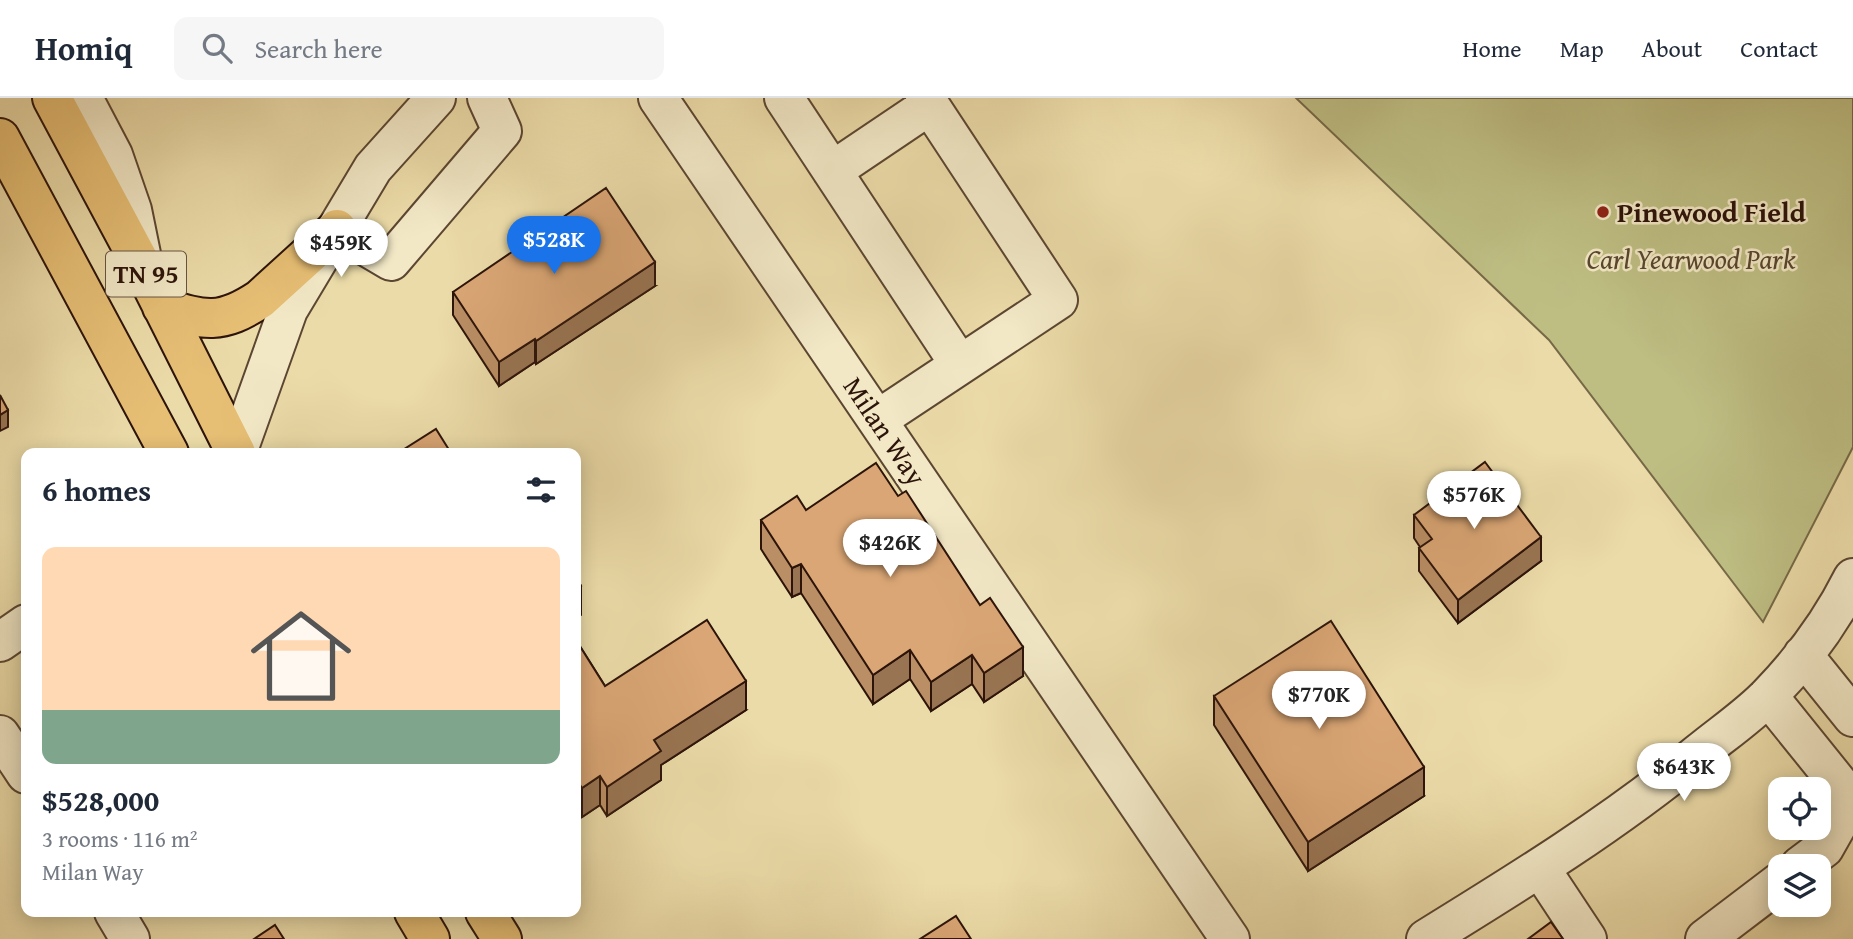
<!DOCTYPE html>
<html lang="en">
<head>
<meta charset="utf-8">
<style>
	body { margin:0; font-family:"Gentium Book Plus",serif; background:#f6f6f7; color:#1f2937; height:100vh; display:flex; flex-direction:column; font-size:26px; white-space:nowrap }
	* { box-sizing:border-box; margin:0 }
	p { font-size:23px; color:#747a83 }
	.icon { flex:none; width:38px; height:38px; fill:none; stroke:currentColor; stroke-width:2; stroke-linecap:round; stroke-linejoin:round }
	.map { position:relative; flex:1; overflow:hidden }
	.panel { position:absolute; left:21px; top:350px; width:560px; height:469px; display:flex; flex-direction:column; background:#fff; border-radius:14px; box-shadow:0 4px 18px #0003 }
	.panel>* { flex:none }
	.controls { position:absolute; left:1768px; top:679px; display:grid; gap:14px }
	.controls a { display:grid; place-items:center; width:63px; height:63px; border-radius:14px; background:#fff; box-shadow:0 4px 18px #0003; font-size:35px }
	.price { position:absolute; translate:-50% -60px; padding:0 16px; border-radius:24px; background:#fff; color:#222; font-size:23px; line-height:46px; filter:drop-shadow(0 2px 4px #0008) }
	.price::after { content:''; position:absolute; left:50%; top:42px; width:21px; height:16px; margin-left:-10px; background:inherit; clip-path:polygon(0 0,100% 0,50% 100%) }
	.price.current { background:#1a73e8; color:#fff }
	ul { padding:0; list-style:none }
	li { display:grid; align-content:center; gap:14px; height:371px; padding:0 21px }
	li span { display:grid; place-items:center; height:217px; border-radius:14px; color:#555 }
	li>.icon { margin-inline-start:auto }
	span .icon { width:126px; height:126px; fill:#fffc; stroke-width:1 }
	li b { font-size:30px }
	h2 { display:flex; justify-content:space-between; align-items:center; height:84px; padding:0 21px; font-size:30px }
	header { display:flex; align-items:center; gap:42px; box-sizing:border-box; height:98px; padding:0 35px; background:#fff; border-bottom:2px solid #e0e1e3 }
	header strong { font-size:33px }
	nav { display:flex; gap:38px; margin-inline-start:auto; font-size:24px }
	.search { width:490px; height:63px; background:#f6f6f7; display:flex; align-items:center; gap:18px; box-sizing:border-box; padding:0 24px; border-radius:14px; color:#747a83; font-size:26px }
	.map>svg:first-child { display:block }
	.green { fill:#bebe83; stroke:#766947; stroke-width:2 }
	.lines { fill:none; stroke-linecap:round; stroke-linejoin:round }
	.minor-casing { stroke:#5c4632; stroke-width:42 }
	.highway-casing { stroke:#2d140b; stroke-width:42 }
	.minor { stroke:#f2e8c6; stroke-width:38 }
	.highway { stroke:#e6be74; stroke-width:38 }
	.wall { fill:#bb8f65; stroke:#2d140b; stroke-width:2 }
	.shaded-wall { fill:#997452; stroke:#2d140b; stroke-width:2 }
	.building { fill:#daa675; stroke:#2d140b; stroke-width:2 }
	.poi-dot { fill:#8f2418; stroke:#f2e8c6; stroke-width:2.5 }
	.labels { text-anchor:middle; stroke-width:5; stroke-linejoin:round; paint-order:stroke }
	.shield { fill:#f2e8c6; stroke:#685443; stroke-width:2 }
	.shield-label { font-size:26px; font-weight:bold; fill:#2d140b }
	.poi-label { font-size:28px; font-weight:bold; fill:#2d140b; stroke:#f2e8c6; text-anchor:start }
	.park-label { font-size:28px; font-style:italic; fill:#58472f; stroke:#f2e8c6 }
	.street-label { font-size:28px; fill:#2d140b; stroke:#f2e8c6 }
</style>
</head>
<body>
<header>
<strong>Homiq</strong>
<div class="search"><svg class="icon" aria-label="search" viewBox="0 0 24 24"><circle cx="10" cy="10" r="6"/><path d="M15 15l6 6"/></svg>Search here</div>
<nav><a>Home</a><a>Map</a><a>About</a><a>Contact</a></nav>
</header>
<div class="map">
<svg width="1853" height="841" viewBox="0 0 1853 841">
	<rect width="100%" height="100%" fill="#ebdba8"/>
	<filter id="stains"><feTurbulence type="fractalNoise" baseFrequency=".00286" numOctaves="4"/><feColorMatrix values="0 0 0 0 .2 0 0 0 0 .09 0 0 0 0 .02 0 0 0 .5 -.17"/></filter>
	<radialGradient id="worn" r=".72"><stop offset=".6" stop-color="#630" stop-opacity="0"/><stop offset="1" stop-color="#630" stop-opacity=".3"/></radialGradient>
	<path class="green" d="M 1296,0 L 1853,0 L 1853,349 L 1763,524 L 1549,242 Z"/>
	<g class="lines">
		<defs>
			<path id="minor" d="M 83,0 L 113,57 L 132,112 L 141,156
				M 658,0 L 1230,841
				M 784,0 L 960,267
				M 832,73 L 930,7
				M 337,131 L 391,163 L 502,33 L 487,0
				M 877,322 L 1058,202 L 925,0
				M 237,355 L 288,212 L 373,70 L 436,0
				M 0,544 L 26,526
				M 1803,557 L 1853,619
				M 1768,598 L 1851,701
				M 0,637 L 26,676
				M 1800,768 L 1824,750 L 1853,699
				M 1540,770 L 1587,841
				M 114,814 L 130,841
				M 1426,841 C 1520,783 1614,725 1699,655 C 1722,636 1749,618 1769,597 C 1802,563 1832,522 1853,480
				M 1705,841 L 1780,784"/>
			<path id="highway" d="M 52,0 L 144,172 L 236,355
				M 0,40 L 169,355
				M 162,209 C 205,223 221,227 260,201 L 337,131
				M 414,814 L 430,841
				M 485,814 L 502,841"/>
		</defs>
		<use href="#minor" class="minor-casing"/>
		<use href="#highway" class="highway-casing"/>
		<use href="#minor" class="minor"/>
		<use href="#highway" class="highway"/>
	</g>
	<path class="wall" d="M 655,188 L 536,266 L 535,264 L 499,288 L 453,217 L 453,194 Z
		M 898,398 L 1023,578 L 984,604 L 972,586 L 931,613 L 910,581 L 873,606 L 801,495 L 792,499 L 761,451 L 761,422 L 806,412 Z
		M 1414,417 L 1541,463 L 1458,525 L 1419,473 L 1419,450 L 1420,449 L 1414,440 Z
		M 576,542 L 605,588 L 746,612 L 661,667 L 661,682 L 607,718 L 600,707 L 582,719 L 576,710 Z
		M 1214,598 L 1424,698 L 1308,773 L 1214,627 Z"/>
	<path class="shaded-wall" d="M 655,164 L 655,188 L 536,266 L 536,243 Z
		M 535,241 L 535,264 L 499,288 L 499,264 Z
		M 8,312 L 8,329 L 0,333 L 0,317 Z
		M 1541,439 L 1541,463 L 1458,525 L 1458,502 Z
		M 801,466 L 801,495 L 792,499 L 792,470 Z
		M 581,488 L 581,517 L 576,520 L 576,491 Z
		M 1023,549 L 1023,578 L 984,604 L 984,575 Z
		M 910,552 L 910,581 L 873,606 L 873,577 Z
		M 972,557 L 972,586 L 931,613 L 931,584 Z
		M 746,583 L 746,612 L 661,667 L 661,682 L 607,718 L 607,689 L 654,642 Z
		M 1424,669 L 1424,698 L 1308,773 L 1308,744 Z
		M 600,678 L 600,707 L 582,719 L 582,690 Z"/>
	<path class="building" d="M 606,90 L 655,164 L 536,243 L 535,241 L 499,264 L 453,194 Z
		M 0,297 L 8,312 L 0,317 Z
		M 436,331 L 451,355 L 398,355 Z
		M 1485,364 L 1541,439 L 1458,502 L 1419,450 L 1432,441 L 1414,417 Z
		M 876,365 L 898,398 L 906,393 L 980,507 L 990,500 L 1023,549 L 984,575 L 972,557 L 931,584 L 910,552 L 873,577 L 801,466 L 792,470 L 761,422 L 797,398 L 806,412 Z
		M 576,480 L 581,488 L 576,491 Z
		M 707,522 L 746,583 L 654,642 L 661,653 L 607,689 L 600,678 L 582,690 L 576,681 L 576,542 L 605,588 Z
		M 1331,523 L 1424,669 L 1308,744 L 1214,598 Z
		M 956,818 L 971,841 L 920,841 Z
		M 1551,824 L 1563,841 L 1528,841 Z
		M 275,827 L 284,841 L 254,841 Z"/>
	<circle class="poi-dot" cx="1603" cy="114" r="7"/>
	<g class="labels">
		<rect class="shield" x="106" y="153.5" width="80" height="45" rx="5"/>
		<g class="shield-label">
			<text x="146" y="185">TN 95</text>
		</g>
		<g class="poi-label">
			<text x="1617" y="124">Pinewood Field</text>
		</g>
		<g class="park-label">
			<text x="1691" y="171">Carl Yearwood Park</text>
		</g>
		<g class="street-label">
			<text transform="translate(885 333) rotate(56)" y="10">Milan Way</text>
		</g>
	</g>
	<rect width="100%" height="100%" filter="url(#stains)"/>
	<rect width="100%" height="100%" fill="url(#worn)"/>
</svg>
<div class="controls">
<a><svg class="icon" aria-label="locate" viewBox="0 0 24 24"><circle cx="12" cy="12" r="6"/><path d="M12 2v4M12 18v4M2 12h4M18 12h4"/></svg></a>
<a><svg class="icon" aria-label="layers" viewBox="0 0 24 24"><path d="M12 4l9 5-9 5-9-5zM3 14l9 5 9-5"/></svg></a>
</div>
<b class="price current" style="left:554px;top:178px">$528K</b>
<b class="price" style="left:341px;top:181px">$459K</b>
<b class="price" style="left:1474px;top:433px">$576K</b>
<b class="price" style="left:890px;top:481px">$426K</b>
<b class="price" style="left:1319px;top:633px">$770K</b>
<b class="price" style="left:1684px;top:705px">$643K</b>
<section class="panel">
<h2>6 homes<svg class="icon" aria-label="filters" viewBox="0 0 24 24"><path d="M4 7h16M4 17h16"/><circle cx="9" cy="7" r="2"/><circle cx="15" cy="17" r="2"/></svg></h2>
<ul>
<li><span style="background:linear-gradient(#ffd9b3 75%,#7fa58c 0)"><svg class="icon" aria-label="home" viewBox="0 0 24 24"><path d="M3 11l9-7 9 7M6 9v11h12V9"/></svg></span><div><b>$528,000</b><p>3 rooms · 116 m²</p><p>Milan Way</p></div></li>
</ul>
</section>
</div>
</body>
</html>
